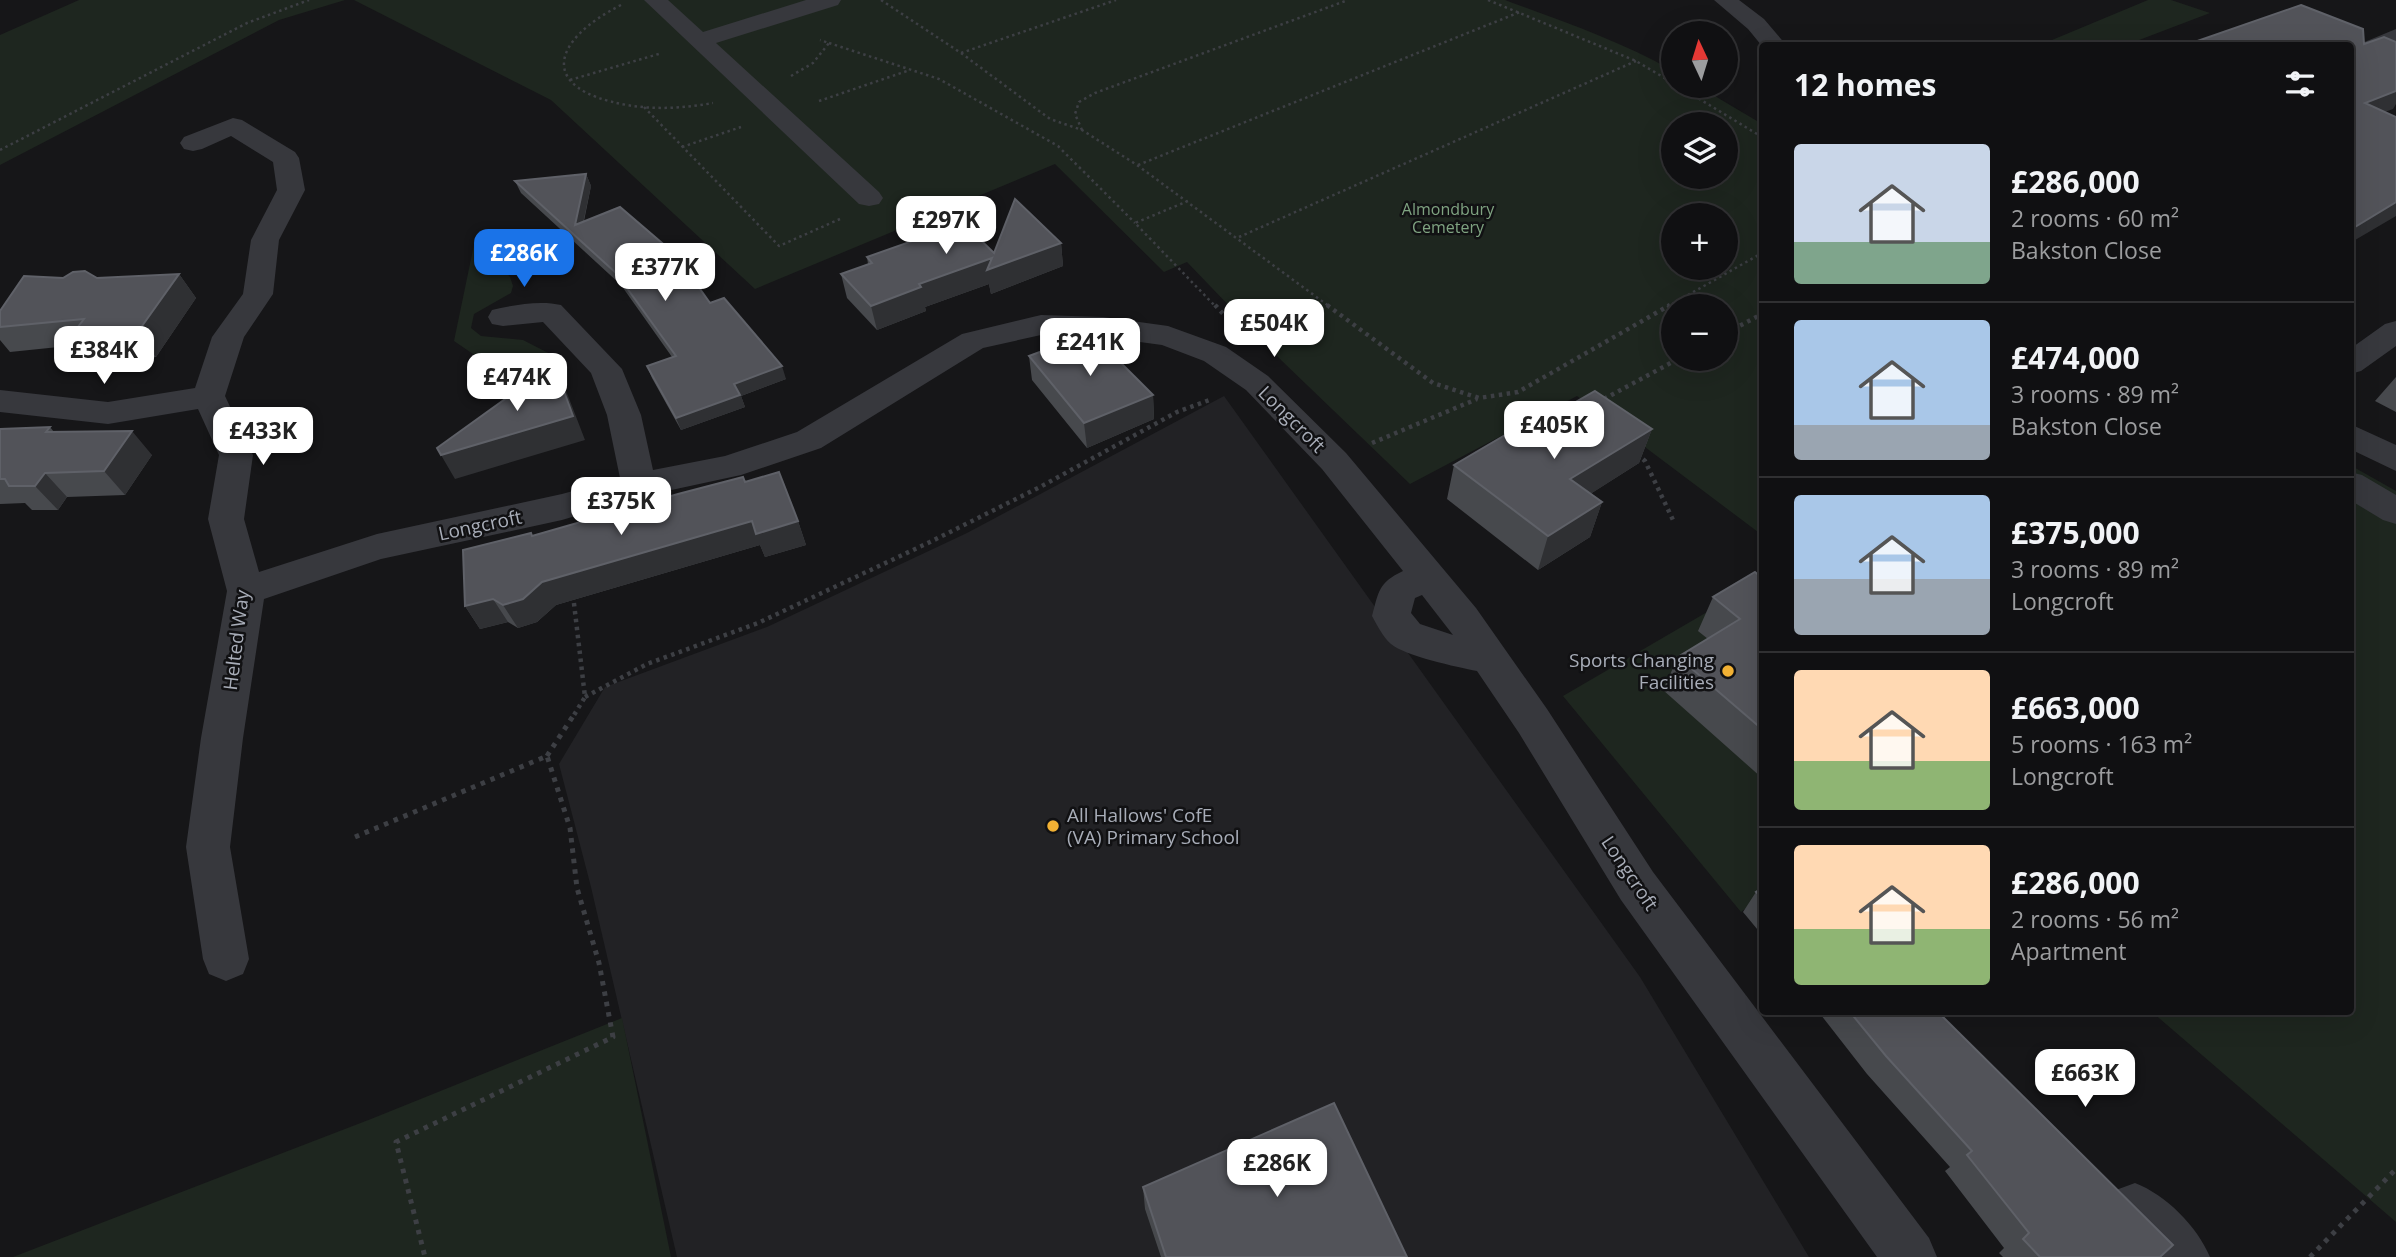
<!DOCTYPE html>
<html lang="en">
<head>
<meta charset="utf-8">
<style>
	body { margin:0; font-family:"Open Sans",sans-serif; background:#19191b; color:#f1f3f6; height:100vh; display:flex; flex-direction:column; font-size:26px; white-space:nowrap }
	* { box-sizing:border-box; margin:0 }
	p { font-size:23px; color:#9c9d9f }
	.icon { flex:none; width:38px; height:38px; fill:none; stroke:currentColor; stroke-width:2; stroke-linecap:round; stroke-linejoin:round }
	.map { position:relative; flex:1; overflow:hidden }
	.drawer { position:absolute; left:1759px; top:42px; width:595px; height:973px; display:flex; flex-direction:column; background:#101012; border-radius:7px; box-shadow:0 7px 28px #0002,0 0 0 2px #303032 }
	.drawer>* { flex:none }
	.needle { width:46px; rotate:356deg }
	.buttons { position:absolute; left:1661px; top:21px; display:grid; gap:14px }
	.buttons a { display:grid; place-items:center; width:77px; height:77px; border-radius:50%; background:#101012; box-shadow:0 7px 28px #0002,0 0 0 2px #303032; font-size:35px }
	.price { position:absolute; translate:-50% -60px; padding:0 16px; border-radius:14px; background:#fff; color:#222; font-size:23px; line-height:46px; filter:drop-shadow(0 2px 4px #0008) }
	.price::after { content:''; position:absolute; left:50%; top:42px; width:21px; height:16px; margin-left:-10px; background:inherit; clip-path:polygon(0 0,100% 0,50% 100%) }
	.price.current { background:#1a73e8; color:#fff }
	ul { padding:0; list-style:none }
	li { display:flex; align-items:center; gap:21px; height:175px; padding:0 35px }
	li+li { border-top:2px solid #303032 }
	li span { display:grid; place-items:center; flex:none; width:196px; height:140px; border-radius:7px; color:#555 }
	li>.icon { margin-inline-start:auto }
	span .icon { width:84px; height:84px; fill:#fffc; stroke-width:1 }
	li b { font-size:30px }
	h2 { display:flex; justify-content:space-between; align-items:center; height:84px; padding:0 35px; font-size:30px }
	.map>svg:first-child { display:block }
	.built { fill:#222225 }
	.green { fill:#1e261f; fill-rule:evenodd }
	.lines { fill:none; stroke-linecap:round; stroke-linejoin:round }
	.path-far2 { stroke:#3d3f44; stroke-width:2.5; stroke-dasharray:2.5 3.5; stroke-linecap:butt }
	.path-far1 { stroke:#3d3f44; stroke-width:4.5; stroke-dasharray:3.5 4.5; stroke-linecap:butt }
	.path { stroke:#3d3f44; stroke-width:5; stroke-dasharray:4.5 6; stroke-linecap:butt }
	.minor { fill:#37383d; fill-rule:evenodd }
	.wall { fill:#47494d }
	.shaded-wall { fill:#2f3033 }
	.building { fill:#525359; stroke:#5f6168; stroke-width:2 }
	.poi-dot { fill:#f2b134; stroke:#111113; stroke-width:2.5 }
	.labels { text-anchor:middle; stroke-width:5; stroke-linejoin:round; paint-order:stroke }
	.far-park-label { font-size:16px; fill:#7fa381; stroke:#111113 }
	.street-label { font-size:19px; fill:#a8adb8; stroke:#111113 }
	.poi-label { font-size:19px; fill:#a8adb8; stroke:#111113; text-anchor:end }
</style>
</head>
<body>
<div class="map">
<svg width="2396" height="1257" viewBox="0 0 2396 1257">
	<rect width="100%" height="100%" fill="#161618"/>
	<path class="built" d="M 1224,396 L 1640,977 L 1809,1257 L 677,1257 L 591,887 L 559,764 L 605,687 L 767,627 L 967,533 Z"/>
	<path class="green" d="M 79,0 L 345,0 L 279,20 L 0,165 L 0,35 Z
		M 354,0 L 1505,0 C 1561,21 1621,41 1673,71 L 1673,86 L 1698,86 L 1762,124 L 1762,535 L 1577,396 L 1410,484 L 1282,361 L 1187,262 L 1164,272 L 1055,164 L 755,289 L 551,100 ZM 1673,124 L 1726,124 L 1726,177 L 1673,177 ZM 1673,215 L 1726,215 L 1726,268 L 1673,268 ZM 1673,306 L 1726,306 L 1726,359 L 1673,359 Z
		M 2148,0 L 2171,0 L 2210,13 L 2126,45 L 2040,45 Z
		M 482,234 L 482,247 L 510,277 L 513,286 L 511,293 L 474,314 L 471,328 L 481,336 L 523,340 L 562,360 L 495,369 L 454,341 L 476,235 Z
		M 2350,465 L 2396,491 L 2396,1222 L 2152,1012 L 2350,1012 Z
		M 1762,580 L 1762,896 L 1741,912 L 1563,696 Z
		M 622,1018 L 671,1257 L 13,1257 L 371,1119 Z"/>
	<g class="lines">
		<path class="path-far2" d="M 881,0 L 961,53 L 1050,119 L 1082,130 L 1137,165 L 1330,307
			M 1488,0 L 1636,61 L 1673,83
			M 621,5 C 552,40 536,89 627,105 C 655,110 685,108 713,103
			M 829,43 L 939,79 L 1058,146 L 1135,223
			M 961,53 L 1116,0
			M 791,76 L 813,63 L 829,43 L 820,40
			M 570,80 L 662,53
			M 1678,86 L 1762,137
			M 819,101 L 910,70
			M 644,107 L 779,246 L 840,219
			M 1082,130 L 1075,114 L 1079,102 L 1095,93 L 1348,0
			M 682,147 L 741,127
			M 0,150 L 247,23 L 309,0
			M 1138,165 L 1520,12
			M 1188,201 L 1135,223 L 1216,307
			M 1239,237 L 1636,61
			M 1667,307 L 1762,253"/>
		<path class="path-far1" d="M 1215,305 L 1226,317
			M 1327,305 L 1433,383 L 1479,398 L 1518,392 L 1670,305
			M 1726,333 L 1762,314
			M 1604,399 L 1678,359
			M 1372,443 L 1477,399
			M 1637,454 L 1645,461 L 1673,520
			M 573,595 L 585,697 L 574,715
			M 585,697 L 647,664 L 758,623 L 930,542 L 1040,487 L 1177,412 L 1212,399"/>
		<path class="path" d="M 547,756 L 575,713
			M 355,837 L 547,756 L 570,828 L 577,888 L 599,963 L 613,1037 L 396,1142 L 425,1257
			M 2310,1257 L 2396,1169"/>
		<path class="minor" d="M 644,0 L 668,0 L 703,32 L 806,0 L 841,0 L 838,5 L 716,43 L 879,192 L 883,198 L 879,204 L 869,206 L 859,204 Z
			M 1714,0 L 1739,0 L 1764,19 L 1787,46 L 1762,46 L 1748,29 Z
			M 2396,29 L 2396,45 L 2350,64 L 2350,48 Z
			M 233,118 L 242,120 L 295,152 L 299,158 L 305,190 L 279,240 L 273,294 L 244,337 L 225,396 L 253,455 L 244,519 L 259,572 L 377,534 L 562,494 L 620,478 L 607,415 L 591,373 L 543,322 L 503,326 L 492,324 L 488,317 L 492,310 C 513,305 540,300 561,305 L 622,369 L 641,415 L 653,470 L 725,456 L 797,432 L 962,334 L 1041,315 L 1103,317 L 1168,326 L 1226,347 L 1268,376 L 1346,453 L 1476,608 L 1547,709 L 1653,872 L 1929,1238 L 1937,1257 L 1877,1257 L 1621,900 L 1519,733 L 1477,671 C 1457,667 1405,656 1391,644 C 1383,637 1377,625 1372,616 C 1379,591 1378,583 1403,571 L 1322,469 L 1246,390 L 1204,361 L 1162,345 L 1103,337 L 1041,335 L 983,348 L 821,448 L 741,475 L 639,497 L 562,520 L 381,559 L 264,599 L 243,738 L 230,847 L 249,959 L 243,974 L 226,981 L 209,974 L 203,959 L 186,847 L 201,738 L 227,591 L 208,519 L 219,455 L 198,409 L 108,424 L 0,412 L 0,390 L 108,402 L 195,388 L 212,337 L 243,294 L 251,240 L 277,190 L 273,162 L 231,136 L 202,149 L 193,151 L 184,149 L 180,143 L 184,137 ZM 1422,595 L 1453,635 L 1420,624 L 1411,613 L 1415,598 Z
			M 2396,321 L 2396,346 L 2361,371 L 2350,374 L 2350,349 L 2385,324 Z
			M 2350,424 L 2396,445 L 2396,471 L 2350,449 Z
			M 2350,472 L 2362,475 L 2396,495 L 2396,524 L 2383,520 L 2350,500 Z
			M 2135,1183 C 2166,1195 2197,1226 2210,1257 L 2145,1257 L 2116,1228 L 2109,1209 L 2116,1190 Z"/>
	</g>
	<path class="wall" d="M 586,174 L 591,186 L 584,221 L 710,303 L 786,379 L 741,396 L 745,407 L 681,430 L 652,378 L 647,366 L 672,357 L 621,285 L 521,193 L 515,181 Z
		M 1061,243 L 1063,266 L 991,294 L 989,284 L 925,307 L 926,311 L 877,330 L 847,298 L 841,274 L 868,264 L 867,257 L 994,253 Z
		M 179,274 L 196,298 L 156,357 L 90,360 L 78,345 L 10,352 L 0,340 L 0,311 L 97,278 Z
		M 1029,356 L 1153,395 L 1154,419 L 1087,448 L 1032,380 Z
		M 2396,377 L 2396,412 L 2375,401 Z
		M 50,427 L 54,432 L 152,455 L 125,495 L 67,497 L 58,510 L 32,510 L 25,503 L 0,504 L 0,429 Z
		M 1652,429 L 1639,463 L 1590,494 L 1602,502 L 1590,537 L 1538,570 L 1447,499 L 1454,465 L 1513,438 Z
		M 745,482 L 798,521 L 806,545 L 765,557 L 760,545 L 556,605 L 537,622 L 518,628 L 508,622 L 480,629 L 465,606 L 531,533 L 533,536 Z
		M 1762,578 L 1762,778 L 1663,690 L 1678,657 L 1708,639 L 1698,631 L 1713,597 Z
		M 1762,888 L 1762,935 L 1743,912 L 1756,892 Z
		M 1824,1012 L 1938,1012 L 2160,1257 L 2003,1257 L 1999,1253 L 2004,1248 L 1945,1171 L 1950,1167 L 1867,1074 L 1821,1015 Z
		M 1143,1187 L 1407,1257 L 1161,1257 L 1145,1209 Z"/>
	<path class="shaded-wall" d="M 2396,91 L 2396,104 L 2393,109 L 2350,125 L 2365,103 Z
		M 586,174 L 591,186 L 580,237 L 575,225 Z
		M 2396,202 L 2396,216 L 2350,243 L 2350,230 Z
		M 1061,243 L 1063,266 L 991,294 L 989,284 L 925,307 L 926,311 L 877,330 L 871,306 L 919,284 L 992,258 Z
		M 179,274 L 196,298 L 156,357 L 137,333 Z
		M 554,364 L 565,388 L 585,440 L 455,479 L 441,455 Z
		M 782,366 L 786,379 L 741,396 L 745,407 L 681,430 L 676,418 L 734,384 Z
		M 1153,395 L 1154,419 L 1087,448 L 1084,423 Z
		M 1652,429 L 1639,463 L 1559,514 L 1570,479 Z
		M 132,431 L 152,455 L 125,495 L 104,471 Z
		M 45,473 L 67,497 L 58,510 L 35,486 Z
		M 1602,502 L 1590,537 L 1538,570 L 1548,536 Z
		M 752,521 L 798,521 L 806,545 L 765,557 L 760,545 L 556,605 L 537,622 L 518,628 L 503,605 L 542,582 Z
		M 493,599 L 508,622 L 480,629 L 465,606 Z"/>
	<path class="building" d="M 2301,5 L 2363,29 L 2364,44 L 2384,37 L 2396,42 L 2396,91 L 2365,103 L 2396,117 L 2396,202 L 2350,230 L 2350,46 L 2183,46 Z
		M 586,174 L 575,225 L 620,207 L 676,255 L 710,303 L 724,298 L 782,366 L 734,384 L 740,395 L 676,418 L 647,366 L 676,356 L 616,273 L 515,181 Z
		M 1015,199 L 1061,243 L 987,270 L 992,258 L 919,284 L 921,287 L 871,306 L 841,274 L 872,263 L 867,257 L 941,231 L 954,214 L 994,253 Z
		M 85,271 L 97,278 L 179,274 L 137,333 L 71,336 L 84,319 L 0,327 L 0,311 L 24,276 L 63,278 L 73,272 Z
		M 1091,333 L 1153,395 L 1084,423 L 1029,356 Z
		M 554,364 L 573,416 L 441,455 L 437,448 Z
		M 1595,391 L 1652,429 L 1570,479 L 1602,502 L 1548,536 L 1454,465 L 1507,434 L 1513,438 Z
		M 50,427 L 46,432 L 132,431 L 104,471 L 45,473 L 35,486 L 9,486 L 5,479 L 0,479 L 0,429 Z
		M 779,472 L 798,521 L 756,534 L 752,521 L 542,582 L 523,599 L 503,605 L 493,599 L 465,606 L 463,550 L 531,533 L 532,536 L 678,494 L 743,477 L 745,482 Z
		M 1755,572 L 1762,578 L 1762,729 L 1678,657 L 1740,619 L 1713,597 Z
		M 1762,888 L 1762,898 L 1756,892 Z
		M 1850,1012 L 1938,1012 L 2173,1245 L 2160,1257 L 2040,1257 L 2023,1239 L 2029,1233 L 1967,1155 L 1972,1151 L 1886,1056 Z
		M 1334,1103 L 1407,1257 L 1166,1257 L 1143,1187 Z"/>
	<g class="poi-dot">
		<circle cx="1728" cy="671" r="7"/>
		<circle cx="1053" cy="826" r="7"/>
	</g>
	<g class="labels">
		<g class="far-park-label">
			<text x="1448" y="215">Almondbury<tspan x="1448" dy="18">Cemetery</tspan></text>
		</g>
		<g class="street-label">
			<text transform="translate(1292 419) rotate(45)" y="7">Longcroft</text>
			<text transform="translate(480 525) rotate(-12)" y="7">Longcroft</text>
			<text transform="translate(236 640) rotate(-83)" y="7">Helted Way</text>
			<text transform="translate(1630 873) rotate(56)" y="7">Longcroft</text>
		</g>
		<g class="poi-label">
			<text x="1714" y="667">Sports Changing<tspan x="1714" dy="22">Facilities</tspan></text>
			<text x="1067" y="822" text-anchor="start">All Hallows' CofE<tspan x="1067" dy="22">(VA) Primary School</tspan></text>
		</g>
	</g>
</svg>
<div class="buttons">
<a><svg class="needle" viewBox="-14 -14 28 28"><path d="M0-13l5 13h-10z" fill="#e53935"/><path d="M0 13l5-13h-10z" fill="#9c9d9f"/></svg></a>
<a><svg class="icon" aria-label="layers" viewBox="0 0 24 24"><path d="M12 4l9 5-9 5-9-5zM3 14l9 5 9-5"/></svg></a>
<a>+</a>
<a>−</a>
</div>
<b class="price" style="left:946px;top:256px">£297K</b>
<b class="price current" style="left:524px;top:289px">£286K</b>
<b class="price" style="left:665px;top:303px">£377K</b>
<b class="price" style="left:1274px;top:359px">£504K</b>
<b class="price" style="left:1090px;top:378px">£241K</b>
<b class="price" style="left:104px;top:386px">£384K</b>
<b class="price" style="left:517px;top:413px">£474K</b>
<b class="price" style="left:1554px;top:461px">£405K</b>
<b class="price" style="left:263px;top:467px">£433K</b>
<b class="price" style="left:621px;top:537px">£375K</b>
<b class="price" style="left:2085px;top:1109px">£663K</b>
<b class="price" style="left:1277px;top:1199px">£286K</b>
<section class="drawer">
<h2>12 homes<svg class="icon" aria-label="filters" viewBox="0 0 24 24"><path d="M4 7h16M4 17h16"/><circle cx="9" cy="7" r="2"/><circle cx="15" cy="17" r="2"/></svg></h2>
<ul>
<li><span style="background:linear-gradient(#c9d6e8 70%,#7fa58c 0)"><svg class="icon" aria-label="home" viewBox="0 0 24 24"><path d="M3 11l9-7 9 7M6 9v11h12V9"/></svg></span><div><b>£286,000</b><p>2 rooms · 60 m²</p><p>Bakston Close</p></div></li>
<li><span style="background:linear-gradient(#a9c7e8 75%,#9aa5b1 0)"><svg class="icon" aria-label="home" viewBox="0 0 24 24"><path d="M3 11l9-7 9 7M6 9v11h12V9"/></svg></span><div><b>£474,000</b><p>3 rooms · 89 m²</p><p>Bakston Close</p></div></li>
<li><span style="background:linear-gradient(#a9c7e8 60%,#9aa5b1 0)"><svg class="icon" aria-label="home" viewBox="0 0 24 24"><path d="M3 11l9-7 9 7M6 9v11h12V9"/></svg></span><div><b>£375,000</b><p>3 rooms · 89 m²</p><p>Longcroft</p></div></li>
<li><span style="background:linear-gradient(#ffd9b3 65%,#8fb573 0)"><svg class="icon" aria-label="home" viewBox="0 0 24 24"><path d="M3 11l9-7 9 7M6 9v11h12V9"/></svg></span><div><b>£663,000</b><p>5 rooms · 163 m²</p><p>Longcroft</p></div></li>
<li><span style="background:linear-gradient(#ffd9b3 60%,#8fb573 0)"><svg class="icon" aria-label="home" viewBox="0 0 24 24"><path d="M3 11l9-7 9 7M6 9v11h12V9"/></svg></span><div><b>£286,000</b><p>2 rooms · 56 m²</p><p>Apartment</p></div></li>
</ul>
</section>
</div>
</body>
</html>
